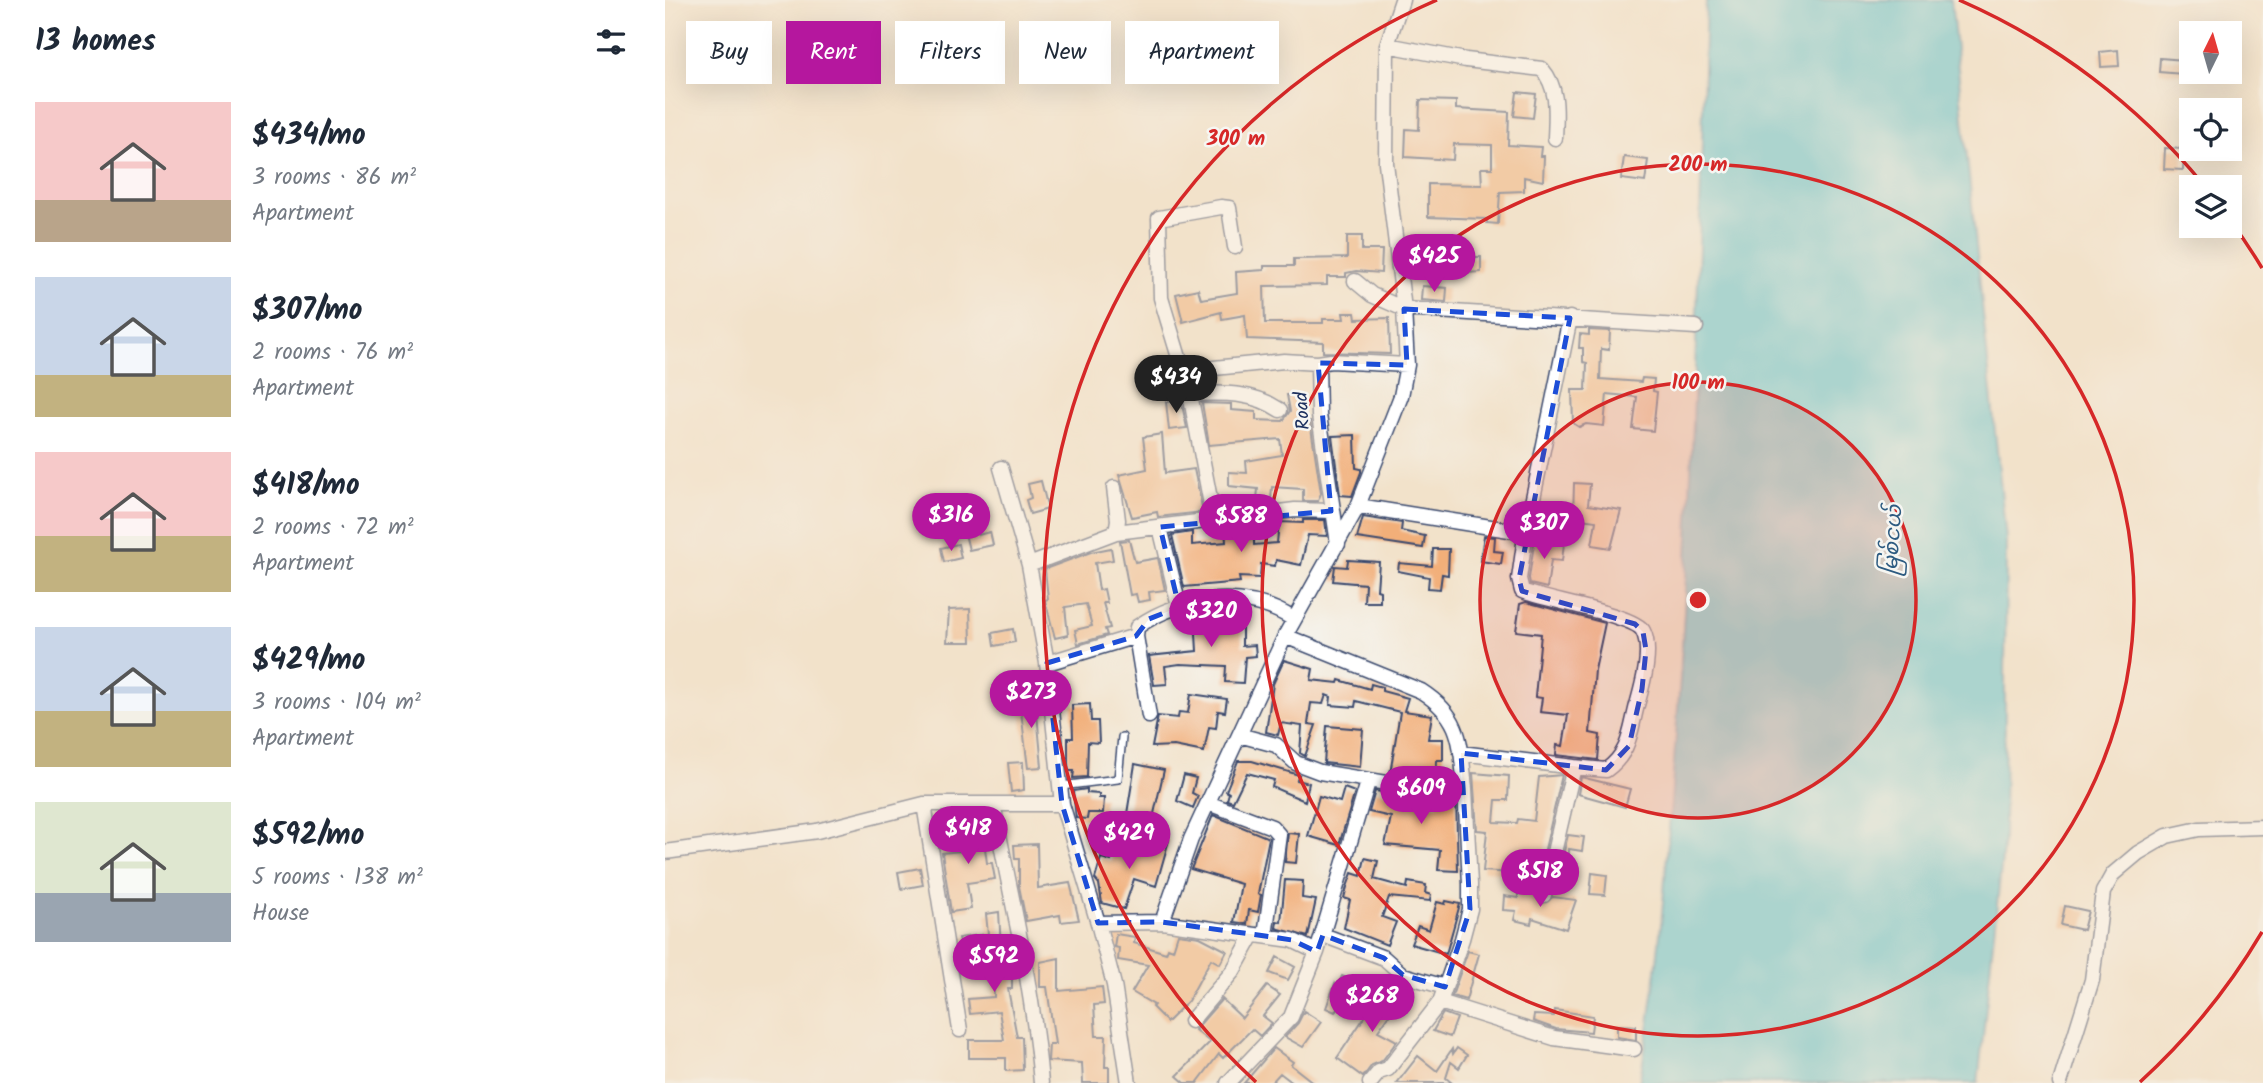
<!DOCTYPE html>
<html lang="en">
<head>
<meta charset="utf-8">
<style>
	body { margin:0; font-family:Kalam,"Noto Sans Myanmar",sans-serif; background:#f6f6f7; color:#1f2937; height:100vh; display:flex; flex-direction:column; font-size:26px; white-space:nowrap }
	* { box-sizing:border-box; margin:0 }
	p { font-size:23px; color:#747a83 }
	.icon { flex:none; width:38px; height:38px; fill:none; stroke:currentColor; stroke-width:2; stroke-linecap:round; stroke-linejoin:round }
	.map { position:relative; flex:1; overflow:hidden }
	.panel { display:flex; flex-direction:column; background:#fff; width:665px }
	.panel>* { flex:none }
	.hud { position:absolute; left:21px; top:21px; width:665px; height:63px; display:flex; gap:14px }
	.needle { width:46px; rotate:5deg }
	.controls { position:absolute; left:1514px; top:21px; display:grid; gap:14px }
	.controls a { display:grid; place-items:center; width:63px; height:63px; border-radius:0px; background:#fff; box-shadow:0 7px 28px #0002; font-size:35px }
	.price { position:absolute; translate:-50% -60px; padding:0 16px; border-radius:24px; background:#b5179e; color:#fff; font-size:23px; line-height:46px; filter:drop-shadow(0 2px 4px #0008) }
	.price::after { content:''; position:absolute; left:50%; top:42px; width:21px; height:16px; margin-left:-10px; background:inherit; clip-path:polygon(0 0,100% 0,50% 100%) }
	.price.active { background:#222; color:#fff }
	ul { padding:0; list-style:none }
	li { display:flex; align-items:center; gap:21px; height:175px; padding:0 35px }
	li span { display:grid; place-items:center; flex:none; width:196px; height:140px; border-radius:0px; color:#555 }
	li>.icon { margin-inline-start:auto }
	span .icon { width:84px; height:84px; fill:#fffc; stroke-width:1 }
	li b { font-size:30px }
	h2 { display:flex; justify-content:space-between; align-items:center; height:84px; padding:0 35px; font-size:30px }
	.pill { padding:0 24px; border-radius:0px; background:#fff; box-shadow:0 7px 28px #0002; font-size:24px; line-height:63px }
	.pill.active { background:#b5179e; color:#fff }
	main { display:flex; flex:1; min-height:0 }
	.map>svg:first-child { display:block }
	.water { fill:#58c3d2; stroke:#3a7998; stroke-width:2 }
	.building { fill:#f2af79 }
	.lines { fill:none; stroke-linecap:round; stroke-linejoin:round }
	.lane-casing { stroke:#3b4a6e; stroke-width:10 }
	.street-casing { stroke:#3b4a6e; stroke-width:17 }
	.lane { stroke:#fff; stroke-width:7 }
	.street { stroke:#fff; stroke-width:14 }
	.marked { fill:none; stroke:#1d4ed8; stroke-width:5; stroke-dasharray:14 9; stroke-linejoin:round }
	.ring { fill:none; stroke:#d62828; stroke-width:3.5 }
	.labels { text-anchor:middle; stroke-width:5; stroke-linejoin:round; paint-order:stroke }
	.street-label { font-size:19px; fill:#1b2f5e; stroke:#f6f6f2 }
	.water-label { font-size:21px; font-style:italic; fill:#2d5b81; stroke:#f6f6f2 }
	.centre { fill:#d62828; stroke:#f6f6f2; stroke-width:3.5 }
	.ring-label { font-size:21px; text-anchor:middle; font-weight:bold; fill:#d62828; stroke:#f6f6f2; stroke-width:5; stroke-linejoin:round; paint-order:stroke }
</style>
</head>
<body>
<main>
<section class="panel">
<h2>13 homes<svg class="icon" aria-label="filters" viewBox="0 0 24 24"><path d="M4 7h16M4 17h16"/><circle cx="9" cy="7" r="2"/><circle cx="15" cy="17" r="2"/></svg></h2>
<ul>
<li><span style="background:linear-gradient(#f6c9c9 70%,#b9a48a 0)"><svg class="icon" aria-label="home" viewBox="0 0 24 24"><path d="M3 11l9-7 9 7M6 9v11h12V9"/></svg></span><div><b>$434/mo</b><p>3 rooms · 86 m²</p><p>Apartment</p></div></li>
<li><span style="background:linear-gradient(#c9d6e8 70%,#c2b280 0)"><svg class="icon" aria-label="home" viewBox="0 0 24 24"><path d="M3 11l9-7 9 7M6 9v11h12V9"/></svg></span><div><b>$307/mo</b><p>2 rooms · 76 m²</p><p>Apartment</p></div></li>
<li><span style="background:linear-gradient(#f6c9c9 60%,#c2b280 0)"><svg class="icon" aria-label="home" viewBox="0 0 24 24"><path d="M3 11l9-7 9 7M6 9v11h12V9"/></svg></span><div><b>$418/mo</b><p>2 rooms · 72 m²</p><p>Apartment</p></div></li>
<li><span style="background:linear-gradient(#c9d6e8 60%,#c2b280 0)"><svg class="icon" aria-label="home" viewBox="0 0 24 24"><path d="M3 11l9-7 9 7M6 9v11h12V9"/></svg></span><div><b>$429/mo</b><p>3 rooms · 104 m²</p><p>Apartment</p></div></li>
<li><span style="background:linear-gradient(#dfe7d0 65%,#9aa5b1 0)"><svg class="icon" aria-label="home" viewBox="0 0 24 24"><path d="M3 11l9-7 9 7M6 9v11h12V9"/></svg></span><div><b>$592/mo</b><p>5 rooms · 138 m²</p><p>House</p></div></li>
</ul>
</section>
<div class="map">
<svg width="1598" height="1083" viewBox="0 0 1598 1083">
	<rect width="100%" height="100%" fill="#f6f6f2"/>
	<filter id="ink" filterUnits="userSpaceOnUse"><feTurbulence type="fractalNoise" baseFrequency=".0143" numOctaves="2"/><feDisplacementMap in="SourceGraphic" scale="14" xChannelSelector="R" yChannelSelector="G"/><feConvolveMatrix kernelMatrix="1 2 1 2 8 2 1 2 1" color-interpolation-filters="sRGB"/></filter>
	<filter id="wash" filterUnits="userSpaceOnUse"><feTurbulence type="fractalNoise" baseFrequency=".00686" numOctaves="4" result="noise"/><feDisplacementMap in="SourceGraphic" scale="28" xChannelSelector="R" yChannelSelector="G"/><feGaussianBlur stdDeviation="1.57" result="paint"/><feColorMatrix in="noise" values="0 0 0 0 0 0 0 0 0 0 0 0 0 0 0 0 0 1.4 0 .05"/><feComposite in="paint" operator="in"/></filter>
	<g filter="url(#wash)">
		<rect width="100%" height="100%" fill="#f2e2ca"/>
		<path class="water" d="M 1041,0 L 1286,0 L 1341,539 L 1339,839 L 1313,1083 L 974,1083 C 996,968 1002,852 1011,736 C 1029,491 1034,246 1041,0 Z"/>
		<g id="blocks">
			<path class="building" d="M 1453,50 L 1454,66 L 1436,67 L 1435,52 Z
				M 1495,58 L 1519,60 L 1518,74 L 1494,72 Z
				M 852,92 L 871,94 L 868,118 L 849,116 Z
				M 755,100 L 791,101 L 791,109 L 844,112 L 843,145 L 876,147 L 875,156 L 879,156 L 878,181 L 859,177 L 859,191 L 835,192 L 833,224 L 822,223 L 822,219 L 763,217 L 763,184 L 817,185 L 816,168 L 827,168 L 827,145 L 789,144 L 788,160 L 740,157 L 741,129 L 754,130 Z
				M 1500,148 L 1519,149 L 1518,170 L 1499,169 Z
				M 959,157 L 983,160 L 980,182 L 956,179 Z
				M 682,236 L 697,236 L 697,250 L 717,250 L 716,273 L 691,271 L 681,273 L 681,277 L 662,277 L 662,285 L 599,286 L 600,323 L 658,323 L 658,319 L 679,319 L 678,313 L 690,313 L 691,319 L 724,318 L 725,354 L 658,352 L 658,342 L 582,339 L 580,315 L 557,319 L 556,312 L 518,322 L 511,294 L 533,289 L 536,299 L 572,293 L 571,272 L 599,270 L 599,266 L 629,266 L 629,259 L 682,258 Z
				M 799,257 L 816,257 L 816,272 L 800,273 Z
				M 757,286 L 782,288 L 781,302 L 756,300 Z
				M 924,330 L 945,331 L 944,350 L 936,349 L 935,379 L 976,382 L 977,378 L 989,379 L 988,391 L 992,392 L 988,431 L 968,429 L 972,397 L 942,394 L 939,426 L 921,424 L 914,427 L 908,423 L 907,390 L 921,390 L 922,363 L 918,362 L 918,348 L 914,348 L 915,334 L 924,335 Z
				M 622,395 L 637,396 L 636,421 L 645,421 L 656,493 L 653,501 L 638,501 L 638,489 L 607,487 L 606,500 L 592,499 L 593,489 L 564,486 L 564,472 L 582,473 L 581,461 L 617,455 L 615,439 L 544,445 L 537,403 L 566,404 L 566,410 L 591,412 L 591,420 L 618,421 L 625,411 Z
				M 516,400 L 522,428 L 504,430 L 501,402 Z
				M 497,434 L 500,473 L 529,469 L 538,512 L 493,517 L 492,512 L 467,517 L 454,475 L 482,469 L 478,437 Z
				M 690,435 L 691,468 L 696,469 L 696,472 L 687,496 L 675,495 L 667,436 Z
				M 376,481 L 383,509 L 365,514 L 361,500 L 366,498 L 363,484 Z
				M 909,483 L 925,484 L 923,505 L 956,510 L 946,548 L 927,545 L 931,521 L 908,518 Z
				M 310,505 L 313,535 L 325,532 L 328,545 L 304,550 L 297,521 L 292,522 L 291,507 Z
				M 698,517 L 737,523 L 736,531 L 760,536 L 758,548 L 692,538 Z
				M 638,520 L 660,520 L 662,536 L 643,535 L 636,565 L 611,560 L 610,566 L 596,564 L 595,578 L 574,577 L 575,582 L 519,587 L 507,535 L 527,532 L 527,545 L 561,542 L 560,529 L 576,527 L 578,539 L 589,538 L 589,545 L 612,543 L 614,522 L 638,523 Z
				M 819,536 L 830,537 L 829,551 L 838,552 L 836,564 L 815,561 Z
				M 870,537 L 875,537 L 875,541 L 899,543 L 897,561 L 886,560 L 882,588 L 865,584 L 864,578 Z
				M 464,540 L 470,562 L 493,558 L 500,590 L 484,592 L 485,600 L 473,602 L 471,594 L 465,595 L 455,541 Z
				M 293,544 L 296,558 L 279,562 L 276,548 Z
				M 446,548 L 448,560 L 430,563 L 434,590 L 439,589 L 442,603 L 438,603 L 445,628 L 440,629 L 442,635 L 413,644 L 410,630 L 427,626 L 421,604 L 400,607 L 403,635 L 390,638 L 380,600 L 383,599 L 380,569 L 426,552 Z
				M 768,549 L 784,549 L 783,575 L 777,574 L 775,589 L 763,588 L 764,577 L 733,571 L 734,563 L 767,566 Z
				M 683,560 L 714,562 L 712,590 L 715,591 L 715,602 L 699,602 L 700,584 L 668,581 L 670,566 L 682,567 Z
				M 861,602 L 940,623 L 930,670 L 925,733 L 935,735 L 933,760 L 891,755 L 892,745 L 898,746 L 903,715 L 875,712 L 877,698 L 870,697 L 876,634 L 851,631 L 855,604 Z
				M 305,609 L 306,642 L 282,642 L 284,610 Z
				M 545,614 L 545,617 L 577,616 L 577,646 L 590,645 L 591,656 L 580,657 L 578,683 L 560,682 L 561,666 L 515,664 L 500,666 L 502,684 L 489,685 L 484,656 L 532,651 L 530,615 Z
				M 348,629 L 350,642 L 329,646 L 327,633 Z
				M 619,660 L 648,669 L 646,680 L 673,683 L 674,680 L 705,689 L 706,684 L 717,687 L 717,691 L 743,698 L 739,711 L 767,715 L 763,739 L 778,739 L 778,760 L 772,760 L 771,780 L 725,774 L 735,712 L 691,701 L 690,707 L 665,705 L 666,697 L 661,695 L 658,704 L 646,703 L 643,724 L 651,725 L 640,756 L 635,753 L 637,726 L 616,723 L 613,735 L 601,732 L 608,684 Z
				M 370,692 L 377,767 L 363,768 L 354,695 Z
				M 526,694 L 562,699 L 560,712 L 553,711 L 551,728 L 544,727 L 539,752 L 509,746 L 487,747 L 493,716 L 513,718 L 514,712 L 523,713 Z
				M 425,704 L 426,721 L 433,721 L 434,743 L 423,742 L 422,777 L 408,778 L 409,771 L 404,771 L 403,763 L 403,738 L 408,738 L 407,705 Z
				M 662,726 L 698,729 L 695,767 L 659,763 Z
				M 573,761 L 587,761 L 634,775 L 632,780 L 644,783 L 640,801 L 607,787 L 609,780 L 582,773 L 568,802 L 562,800 L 564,793 L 561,791 Z
				M 358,762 L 359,790 L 346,792 L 343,763 Z
				M 470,764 L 499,770 L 486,827 L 461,820 Z
				M 808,773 L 844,776 L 843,800 L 831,800 L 829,822 L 852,823 L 853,819 L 869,821 L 874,777 L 897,775 L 878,858 L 858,854 L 858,857 L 847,856 L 846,873 L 818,871 L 822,831 L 812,830 Z
				M 519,775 L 531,778 L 527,793 L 533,796 L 528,808 L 512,801 Z
				M 916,777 L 965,789 L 960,807 L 913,794 Z
				M 679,788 L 690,792 L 674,845 L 643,836 L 654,796 L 675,802 Z
				M 422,789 L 422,793 L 434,794 L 434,798 L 439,798 L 438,813 L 423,813 L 422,819 L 411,818 L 408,791 Z
				M 710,791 L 743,796 L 742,803 L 773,805 L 773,799 L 791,799 L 793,871 L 773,870 L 775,850 L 720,845 L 726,817 L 704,812 Z
				M 548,815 L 604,838 L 593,894 L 596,895 L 593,912 L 584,910 L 582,924 L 569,922 L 576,884 L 526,869 Z
				M 321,820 L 325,841 L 319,841 L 322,863 L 327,863 L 330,879 L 302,883 L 306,909 L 286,912 L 277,853 L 305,850 L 301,822 Z
				M 623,833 L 634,834 L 631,863 L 620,862 Z
				M 903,835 L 919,837 L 917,851 L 904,849 L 903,876 L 893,876 Z
				M 487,836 L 504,840 L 491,886 L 469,879 L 459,909 L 437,903 L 434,884 L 430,879 L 436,858 L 446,861 L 450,843 L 484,851 Z
				M 372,844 L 373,888 L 405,883 L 414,920 L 396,922 L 395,915 L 361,921 L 354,886 L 354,859 L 350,859 L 349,845 Z
				M 700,858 L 713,861 L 709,879 L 742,888 L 743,882 L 761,885 L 760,893 L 766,895 L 765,901 L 724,897 L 717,917 L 731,922 L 722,945 L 679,928 L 685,900 L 679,898 L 682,887 L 687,873 L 696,876 Z
				M 255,868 L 258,885 L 236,889 L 233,872 Z
				M 927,873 L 942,875 L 940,895 L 925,894 Z
				M 620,880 L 638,881 L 637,898 L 651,900 L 643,937 L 611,928 L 612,921 L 616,922 Z
				M 853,893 L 870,895 L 877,904 L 888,897 L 911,900 L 901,929 L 867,918 L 866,924 L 849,920 L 851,911 L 838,910 L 839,896 L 853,898 Z
				M 781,901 L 795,904 L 781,954 L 746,944 L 753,926 L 764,930 L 772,902 L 780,904 Z
				M 1400,906 L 1423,911 L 1418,930 L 1396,925 Z
				M 334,912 L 336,948 L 347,947 L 350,965 L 347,965 L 347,989 L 343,989 L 352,1037 L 357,1037 L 358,1070 L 341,1071 L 341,1058 L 304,1058 L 304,1040 L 339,1040 L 334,1011 L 305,1014 L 303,999 L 329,997 L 329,966 L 299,968 L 293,938 L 323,934 L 321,914 Z
				M 451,934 L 470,937 L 469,943 L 501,953 L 503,948 L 508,950 L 513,934 L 535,937 L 562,951 L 555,964 L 546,959 L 523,1001 L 502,1022 L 487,1007 L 489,1005 L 467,992 L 483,965 L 453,960 L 454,948 L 449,947 Z
				M 803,951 L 814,954 L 801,1000 L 787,996 Z
				M 612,957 L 630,967 L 623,980 L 604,973 Z
				M 394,958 L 394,991 L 437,987 L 439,1004 L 429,1005 L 431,1036 L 441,1036 L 440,1067 L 444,1067 L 444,1083 L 418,1083 L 417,1063 L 383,1061 L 384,1044 L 390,1044 L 382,987 L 375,987 L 375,962 Z
				M 677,976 L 694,983 L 670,1012 L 661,1008 L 670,983 L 673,985 Z
				M 724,981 L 741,992 L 713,1031 L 732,1041 L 717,1061 L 707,1065 L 698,1077 L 672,1058 Z
				M 602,986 L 615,995 L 598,1016 L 607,1023 L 595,1036 L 587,1029 L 558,1058 L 554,1054 L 532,1083 L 520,1083 L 512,1076 L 545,1042 L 530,1030 L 557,999 L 577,1018 Z
				M 890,1010 L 928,1016 L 926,1032 L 891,1029 L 868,1021 L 869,1015 L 889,1016 Z
				M 639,1011 L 656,1022 L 638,1047 L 620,1037 L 633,1023 Z
				M 778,1013 L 792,1018 L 785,1037 L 768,1031 Z
				M 952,1025 L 971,1026 L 971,1040 L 952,1037 Z
				M 609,1048 L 628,1062 L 626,1065 L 649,1083 L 628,1083 L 615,1073 L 606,1083 L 579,1083 Z
				M 792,1048 L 802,1055 L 794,1068 L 786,1062 L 781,1078 L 787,1083 L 732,1083 L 753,1056 L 772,1071 L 787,1049 L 788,1054 Z"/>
		</g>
	</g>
	<g filter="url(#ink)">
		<use href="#blocks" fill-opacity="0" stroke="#3b4a6e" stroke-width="2"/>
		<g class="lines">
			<defs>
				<path id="lane" d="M 396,786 L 453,779 L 457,737"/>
				<path id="street" d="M 722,45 L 801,60 L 877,69 C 894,89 891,113 890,138
					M 690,281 L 707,295 L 739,309 L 1031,327
					M 519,371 L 619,361 L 653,363
					M 525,394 C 557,393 587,391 615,410
					M 336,468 L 364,565 L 382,663 L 397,804
					M 449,488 L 453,520 L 451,532
					M 693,506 L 857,532 L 860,537 L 854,579 L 857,591 C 879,600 970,615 978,631 C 988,650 977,687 972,705 C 965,732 965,753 941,770 L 909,767
					M 549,520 L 525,394 L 496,298 L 494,218 L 556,207 L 564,208 L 570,247
					M 495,527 L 514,606
					M 860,537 L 905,318
					M 673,544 L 654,415 L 653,363 L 666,361 L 742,365
					M 364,565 L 451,532 L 630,510 L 666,511
					M 382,663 L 471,636
					M 484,716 L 471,636 L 472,627 C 516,596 583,589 628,619
					M 574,735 L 611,745 L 631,763 L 655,772 L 764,790 L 800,789 C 795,743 798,718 756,691 L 620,636
					M 796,753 L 909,767 L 879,895
					M 543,803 L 607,827 L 614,835 L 600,936
					M 259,804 L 295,1030
					M 328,804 C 346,897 368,988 376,1083
					M 0,852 L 152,831 L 259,804 L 397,804 L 433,923 L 497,922 L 526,839 L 620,636 L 693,506 L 736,396 L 742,365 L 739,309 L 721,163 L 722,45 L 737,0
					M 497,922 L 627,940 L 652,952 L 626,1017 L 563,1083
					M 433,923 L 449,985 L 464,1083
					M 658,935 L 719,958 L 738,975 L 780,987
					M 652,952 L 703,782
					M 775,1002 L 889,1038 L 969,1049
					M 526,1021 L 568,971 L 588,935
					M 705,1083 L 714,1072 L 723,1069 L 775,1002 L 797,939 L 805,909 L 805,884 L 800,789
					M 1395,1083 L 1427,980 L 1438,892 L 1448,874 L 1473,853 L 1502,836 L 1534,829 L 1598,827"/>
			</defs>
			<use href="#lane" class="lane-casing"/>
			<use href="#street" class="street-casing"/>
			<use href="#lane" class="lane"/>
			<use href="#street" class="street"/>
		</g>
	</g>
	<path d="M0 0H1598V1083H0ZM 739,309 L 905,318 L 854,579 L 857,591 L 970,624 L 978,632 L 981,650 L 977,689 L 964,746 L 941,770 L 796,753 L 805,909 L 780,987 L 738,975 L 719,958 L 658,935 L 652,952 L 627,940 L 600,936 L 497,922 L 433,923 L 397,804 L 382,663 L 471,636 L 484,619 L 514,607 L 495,527 L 666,511 L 653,363 L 742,365 Z" fill="#f2e2ca" fill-opacity=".55" fill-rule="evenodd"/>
	<path class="marked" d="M 739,309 L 905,318 L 854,579 L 857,591 L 970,624 L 978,632 L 981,650 L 977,689 L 964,746 L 941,770 L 796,753 L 805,909 L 780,987 L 738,975 L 719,958 L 658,935 L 652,952 L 627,940 L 600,936 L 497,922 L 433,923 L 397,804 L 382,663 L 471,636 L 484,619 L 514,607 L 495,527 L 666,511 L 653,363 L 742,365 Z"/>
	<circle cx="1033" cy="600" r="218" fill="#d62828" fill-opacity=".12"/>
	<g class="ring">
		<circle cx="1033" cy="600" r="218"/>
		<circle cx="1033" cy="600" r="436"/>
		<path d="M1597 932A654 654 0 0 1 1475 1082M591 1082A654 654 0 0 1 772 0M1294 0A654 654 0 0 1 1538 184M1565 220A654 654 0 0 1 1597 268"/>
	</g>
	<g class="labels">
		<g class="street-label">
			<text transform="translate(636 411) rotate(-94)" y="7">Road</text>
		</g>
		<g class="water-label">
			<text transform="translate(1227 540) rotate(-86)" y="7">မြစ်ငယ်</text>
		</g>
	</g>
	<circle cx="1033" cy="600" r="10" class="centre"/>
	<g class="ring-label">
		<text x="571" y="145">300 m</text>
		<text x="1033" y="171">200 m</text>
		<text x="1033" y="389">100 m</text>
	</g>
</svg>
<div class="controls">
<a><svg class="needle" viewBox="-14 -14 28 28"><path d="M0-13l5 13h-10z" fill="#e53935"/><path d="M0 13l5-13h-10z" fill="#747a83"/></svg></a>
<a><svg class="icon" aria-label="locate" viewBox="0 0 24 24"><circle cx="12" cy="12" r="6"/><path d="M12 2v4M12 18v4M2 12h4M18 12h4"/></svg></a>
<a><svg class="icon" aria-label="layers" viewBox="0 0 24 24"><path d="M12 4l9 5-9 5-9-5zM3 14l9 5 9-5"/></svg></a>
</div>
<b class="price" style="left:769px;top:294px">$425</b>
<b class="price active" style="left:511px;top:415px">$434</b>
<b class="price" style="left:286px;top:553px">$316</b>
<b class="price" style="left:576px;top:554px">$588</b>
<b class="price" style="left:879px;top:561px">$307</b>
<b class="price" style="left:546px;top:649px">$320</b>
<b class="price" style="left:366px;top:730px">$273</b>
<b class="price" style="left:756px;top:826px">$609</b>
<b class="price" style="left:303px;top:866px">$418</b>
<b class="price" style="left:464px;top:871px">$429</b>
<b class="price" style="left:875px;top:909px">$518</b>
<b class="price" style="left:329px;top:994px">$592</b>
<b class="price" style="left:707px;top:1034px">$268</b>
<div class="hud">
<a class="pill">Buy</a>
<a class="pill active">Rent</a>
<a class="pill">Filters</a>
<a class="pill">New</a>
<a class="pill">Apartment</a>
</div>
</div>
</main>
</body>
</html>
